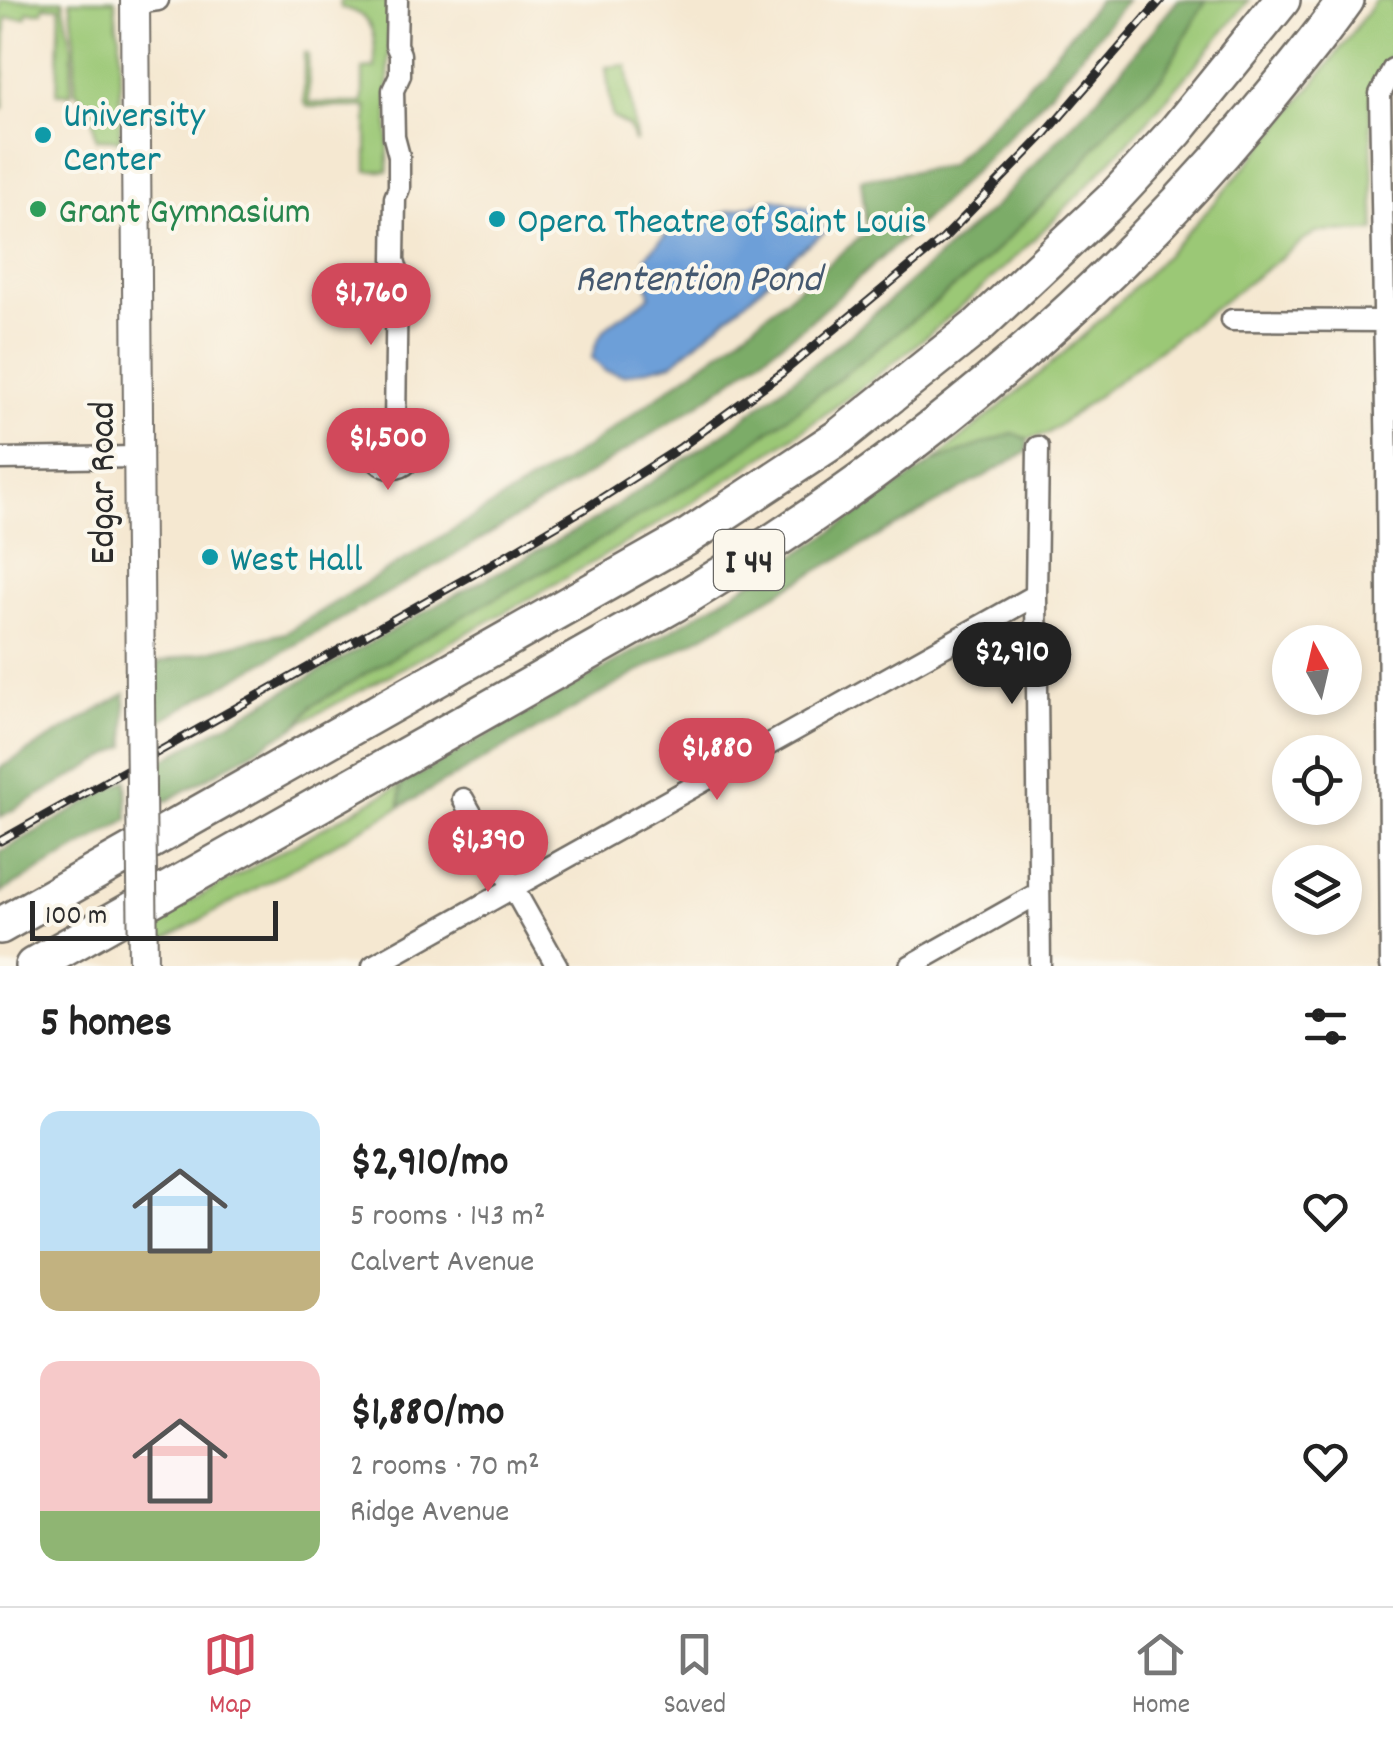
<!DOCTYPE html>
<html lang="en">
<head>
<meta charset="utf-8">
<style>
	body { margin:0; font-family:Dekko,sans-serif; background:#f6f6f6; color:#222; height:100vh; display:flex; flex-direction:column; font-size:38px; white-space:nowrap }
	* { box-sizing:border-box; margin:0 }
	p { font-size:32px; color:#767676 }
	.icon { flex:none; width:55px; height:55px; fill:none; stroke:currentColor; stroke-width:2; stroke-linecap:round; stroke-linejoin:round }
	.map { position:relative; height:966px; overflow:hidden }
	.side { display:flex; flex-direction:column; background:#fff; flex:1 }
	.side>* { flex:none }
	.needle { width:65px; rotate:352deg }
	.fabs { position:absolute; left:1272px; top:625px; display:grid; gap:20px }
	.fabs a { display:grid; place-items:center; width:90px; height:90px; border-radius:50%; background:#fff; box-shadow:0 5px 15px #0003; font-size:50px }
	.scale { position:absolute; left:30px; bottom:25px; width:248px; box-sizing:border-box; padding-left:10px; border:5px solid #2b2b2b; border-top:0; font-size:28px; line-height:35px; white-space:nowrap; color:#2b2b2b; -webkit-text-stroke:8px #fbf7ec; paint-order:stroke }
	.price { position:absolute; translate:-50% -85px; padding:0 22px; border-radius:35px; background:#d1495b; color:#fff; font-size:32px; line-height:65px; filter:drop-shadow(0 2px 5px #0008) }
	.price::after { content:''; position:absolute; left:50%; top:60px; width:30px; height:22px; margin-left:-15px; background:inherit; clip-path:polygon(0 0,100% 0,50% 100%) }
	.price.current { background:#222; color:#fff }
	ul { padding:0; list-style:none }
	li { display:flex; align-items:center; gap:30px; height:250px; padding:0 40px }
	li span { display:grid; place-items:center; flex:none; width:280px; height:200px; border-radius:20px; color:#555 }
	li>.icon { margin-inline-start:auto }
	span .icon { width:120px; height:120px; fill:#fffc; stroke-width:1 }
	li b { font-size:42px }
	h2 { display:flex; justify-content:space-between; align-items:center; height:120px; padding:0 40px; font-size:42px }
	.menu { display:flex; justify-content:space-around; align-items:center; height:140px; border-top:2px solid #e0e0e0; background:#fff; font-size:28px; color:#767676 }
	.menu a { display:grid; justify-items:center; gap:5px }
	.menu .current { color:#d1495b }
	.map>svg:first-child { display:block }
	.green { fill:#9bc876; stroke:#637a50; stroke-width:2.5 }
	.forest { fill:#7cac67; stroke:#546c49; stroke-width:2.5 }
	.water { fill:#6d9fd8; stroke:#4c6582; stroke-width:2.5 }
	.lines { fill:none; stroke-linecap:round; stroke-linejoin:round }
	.street-casing { stroke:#726d65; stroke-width:25 }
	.secondary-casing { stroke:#726d65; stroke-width:32 }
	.highway-casing { stroke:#726d65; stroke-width:40 }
	.street { stroke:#fff; stroke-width:20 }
	.secondary { stroke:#fff; stroke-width:28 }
	.highway { stroke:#fff; stroke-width:35 }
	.rail-casing { stroke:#2b2b2b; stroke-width:9 }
	.rail { stroke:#fbf7ec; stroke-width:5; stroke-dasharray:15; stroke-linecap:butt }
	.secondary-bridge-casing { stroke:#726d65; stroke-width:32; stroke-linecap:butt }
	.secondary-bridge { stroke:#fff; stroke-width:28 }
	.culture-dot { fill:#0f9aa8; stroke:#fbf7ec; stroke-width:4 }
	.leisure-dot { fill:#2e9e5b; stroke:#fbf7ec; stroke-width:4 }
	.labels { text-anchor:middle; stroke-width:8; stroke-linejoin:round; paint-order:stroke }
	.shield { fill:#fbf7ec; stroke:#696865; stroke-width:2.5 }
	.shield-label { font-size:35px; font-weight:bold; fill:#2b2b2b }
	.culture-label { font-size:38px; fill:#0d838f; stroke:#fbf7ec; text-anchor:start }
	.leisure-label { font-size:38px; fill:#27864d; stroke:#fbf7ec; text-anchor:start }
	.street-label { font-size:38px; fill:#2b2b2b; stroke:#fbf7ec }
	.water-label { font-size:40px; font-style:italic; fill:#455970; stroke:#fbf7ec }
</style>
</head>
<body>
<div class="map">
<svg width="1393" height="966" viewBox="0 0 1393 966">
	<rect width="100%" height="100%" fill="#fbf7ec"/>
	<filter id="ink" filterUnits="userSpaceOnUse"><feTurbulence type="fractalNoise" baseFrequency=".01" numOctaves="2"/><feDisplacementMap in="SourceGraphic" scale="20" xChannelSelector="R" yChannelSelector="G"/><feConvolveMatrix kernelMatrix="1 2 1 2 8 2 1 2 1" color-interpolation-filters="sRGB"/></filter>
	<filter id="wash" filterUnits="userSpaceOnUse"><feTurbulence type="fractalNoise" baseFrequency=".0048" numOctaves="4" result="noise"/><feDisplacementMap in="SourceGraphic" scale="40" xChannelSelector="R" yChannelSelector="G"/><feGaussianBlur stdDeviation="2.25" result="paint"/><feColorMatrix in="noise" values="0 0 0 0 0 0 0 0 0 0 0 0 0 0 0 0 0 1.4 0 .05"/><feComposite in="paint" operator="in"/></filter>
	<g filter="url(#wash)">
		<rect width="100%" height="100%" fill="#f5e8d1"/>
		<path class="green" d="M 0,0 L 63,0 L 72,46 L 71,94 L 57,94 L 60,7 L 44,6 L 43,12 L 27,12 L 26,18 L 6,18 L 3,108 L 0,108 Z
			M 70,0 L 115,0 L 115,2 L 117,27 L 120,35 L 120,140 L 96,139 C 91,115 96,108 75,91 L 75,41 Z
			M 340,0 L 389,0 L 388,171 L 367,171 L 367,107 L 308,107 L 304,103 L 304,53 L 308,54 L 309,103 L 363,103 L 363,69 L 375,68 C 375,40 376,13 341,8 Z
			M 1206,0 L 1249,0 C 1134,144 1006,280 858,390 C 683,520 490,621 298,724 L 312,706 L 438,630 L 600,540 L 721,466 L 837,380 L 976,270 L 1078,169 L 1110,128 L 1163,76 Z
			M 1376,0 L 1393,0 L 1393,51 L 1373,88 L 1370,104 L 1375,231 L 1315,232 L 1047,434 L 1028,439 L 1013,433 L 933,462 C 988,416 1045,372 1097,323 C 1201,225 1293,116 1376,0 Z
			M 627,65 L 636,141 L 634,141 L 629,127 L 612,117 L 606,67 Z
			M 401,785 L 400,807 L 154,946 L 155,921 Z"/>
		<path class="forest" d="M 1099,0 L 1127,0 L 1039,105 L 934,211 L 806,325 L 699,404 L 576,482 L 453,556 L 156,723 L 157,663 L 285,633 L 587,447 L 725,348 L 867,232 L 861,179 L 948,166 L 1018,97 Z
			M 1178,0 L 1206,0 L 1163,76 L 1110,128 L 1078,169 L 976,270 L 837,380 L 722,466 L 600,540 L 438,630 L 312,706 L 298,725 L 167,801 L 156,800 L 156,764 L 435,606 L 593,521 L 730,429 L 856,330 L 994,207 L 1100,95 Z
			M 1013,433 L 1028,439 L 1027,452 L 400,807 L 401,785 L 670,631 L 820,540 L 933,462 Z
			M 125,694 L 126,746 L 0,817 L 0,768 Z
			M 127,780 L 128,819 L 0,893 L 0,852 Z"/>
		<path class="water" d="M 775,199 L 815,210 L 825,232 L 795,254 L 754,294 L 673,363 L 624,375 L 605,371 L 592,358 C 600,318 624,320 650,295 L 646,276 L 646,256 L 673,227 L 704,222 L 728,211 Z"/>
	</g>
	<g filter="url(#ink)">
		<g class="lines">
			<defs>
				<path id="street" d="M 136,3 L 158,0
					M 1232,320 L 1384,321
					M 395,426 L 397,270 L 394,260 L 395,198 L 399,188 L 399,156 L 394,137 L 393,90 L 400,75 L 400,54 L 396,45 L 397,0
					M372 447a21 21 0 1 1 42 0a21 21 0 1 1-42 0Z
					M 1038,447 L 1036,595 L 1040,966
					M 0,459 L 137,457
					M 463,799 L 557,966
					M 373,966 L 1036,595
					M 910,966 L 1039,893
					M 1391,966 L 1387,467 L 1380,94 L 1393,69"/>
				<path id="secondary" d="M 135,0 L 140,699"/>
				<path id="highway" d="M 0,926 L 686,538 L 839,437 L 979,325 L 1113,199 L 1176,131 L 1282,0
					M 33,966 L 676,603 C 896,470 1086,317 1252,119 C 1284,80 1317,41 1346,0"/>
			</defs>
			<use href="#street" class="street-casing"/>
			<use href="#secondary" class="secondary-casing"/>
			<use href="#highway" class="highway-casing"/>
			<use href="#street" class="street"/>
			<use href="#secondary" class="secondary"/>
			<use href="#highway" class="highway"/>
			<defs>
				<path id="rail" d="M 0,841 L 488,566 L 586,508 L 681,447 L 782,373 L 943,239 L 1045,134 L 1161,0"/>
			</defs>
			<use href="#rail" class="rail-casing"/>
			<use href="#rail" class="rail"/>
			<defs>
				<path id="secondary-bridge" d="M 140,699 L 143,966"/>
			</defs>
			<use href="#secondary-bridge" class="secondary-bridge-casing"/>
			<use href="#secondary-bridge" class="secondary-bridge"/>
		</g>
	</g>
	<g class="culture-dot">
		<circle cx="43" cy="135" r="10"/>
		<circle cx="497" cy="219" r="10"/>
		<circle cx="210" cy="557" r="10"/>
	</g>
	<circle class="leisure-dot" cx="38" cy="209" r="10"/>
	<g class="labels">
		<rect class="shield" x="714" y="530" width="70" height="60" rx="8"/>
		<g class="shield-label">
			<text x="749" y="572">I 44</text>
		</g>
		<g class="culture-label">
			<text x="63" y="126">University<tspan x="63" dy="44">Center</tspan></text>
			<text x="517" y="232">Opera Theatre of Saint Louis</text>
			<text x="230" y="570">West Hall</text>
		</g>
		<g class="leisure-label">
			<text x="58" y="222">Grant Gymnasium</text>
		</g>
		<g class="street-label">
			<text transform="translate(100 483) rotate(-90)" y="13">Edgar Road</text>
		</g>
		<g class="water-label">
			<text x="698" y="290">Rentention Pond</text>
		</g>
	</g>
</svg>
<div class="fabs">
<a><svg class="needle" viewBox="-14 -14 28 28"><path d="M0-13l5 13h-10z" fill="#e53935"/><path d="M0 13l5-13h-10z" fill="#767676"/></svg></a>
<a><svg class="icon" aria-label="locate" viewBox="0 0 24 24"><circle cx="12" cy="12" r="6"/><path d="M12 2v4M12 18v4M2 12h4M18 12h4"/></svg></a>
<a><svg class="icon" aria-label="layers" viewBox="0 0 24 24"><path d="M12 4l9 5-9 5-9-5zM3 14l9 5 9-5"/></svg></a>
</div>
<div class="scale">100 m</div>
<b class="price" style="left:371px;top:348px">$1,760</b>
<b class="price" style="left:388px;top:493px">$1,500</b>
<b class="price current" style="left:1012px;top:707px">$2,910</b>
<b class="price" style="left:717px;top:803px">$1,880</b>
<b class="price" style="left:488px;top:895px">$1,390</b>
</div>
<section class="side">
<h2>5 homes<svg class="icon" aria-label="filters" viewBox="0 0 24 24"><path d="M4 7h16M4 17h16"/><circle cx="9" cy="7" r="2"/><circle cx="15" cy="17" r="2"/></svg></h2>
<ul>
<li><span style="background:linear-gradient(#bfe0f5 70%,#c2b280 0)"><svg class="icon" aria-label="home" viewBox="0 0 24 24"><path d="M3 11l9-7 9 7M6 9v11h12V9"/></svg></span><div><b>$2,910/mo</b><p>5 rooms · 143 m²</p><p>Calvert Avenue</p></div><svg class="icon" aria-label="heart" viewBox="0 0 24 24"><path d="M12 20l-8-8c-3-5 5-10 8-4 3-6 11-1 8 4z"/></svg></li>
<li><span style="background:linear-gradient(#f6c9c9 75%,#8fb573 0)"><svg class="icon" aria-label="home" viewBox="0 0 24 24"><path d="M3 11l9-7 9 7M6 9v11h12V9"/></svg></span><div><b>$1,880/mo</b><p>2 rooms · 70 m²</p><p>Ridge Avenue</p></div><svg class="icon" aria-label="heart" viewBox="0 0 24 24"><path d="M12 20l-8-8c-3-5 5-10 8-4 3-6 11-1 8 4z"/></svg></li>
</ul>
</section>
<nav class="menu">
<a class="current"><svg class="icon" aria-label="map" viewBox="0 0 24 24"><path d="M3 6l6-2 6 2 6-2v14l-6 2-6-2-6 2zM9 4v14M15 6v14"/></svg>Map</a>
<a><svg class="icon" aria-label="saved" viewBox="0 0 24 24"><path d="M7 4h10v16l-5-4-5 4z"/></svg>Saved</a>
<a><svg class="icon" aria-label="home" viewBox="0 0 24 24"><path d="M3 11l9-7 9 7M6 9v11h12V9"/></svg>Home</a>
</nav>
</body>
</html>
